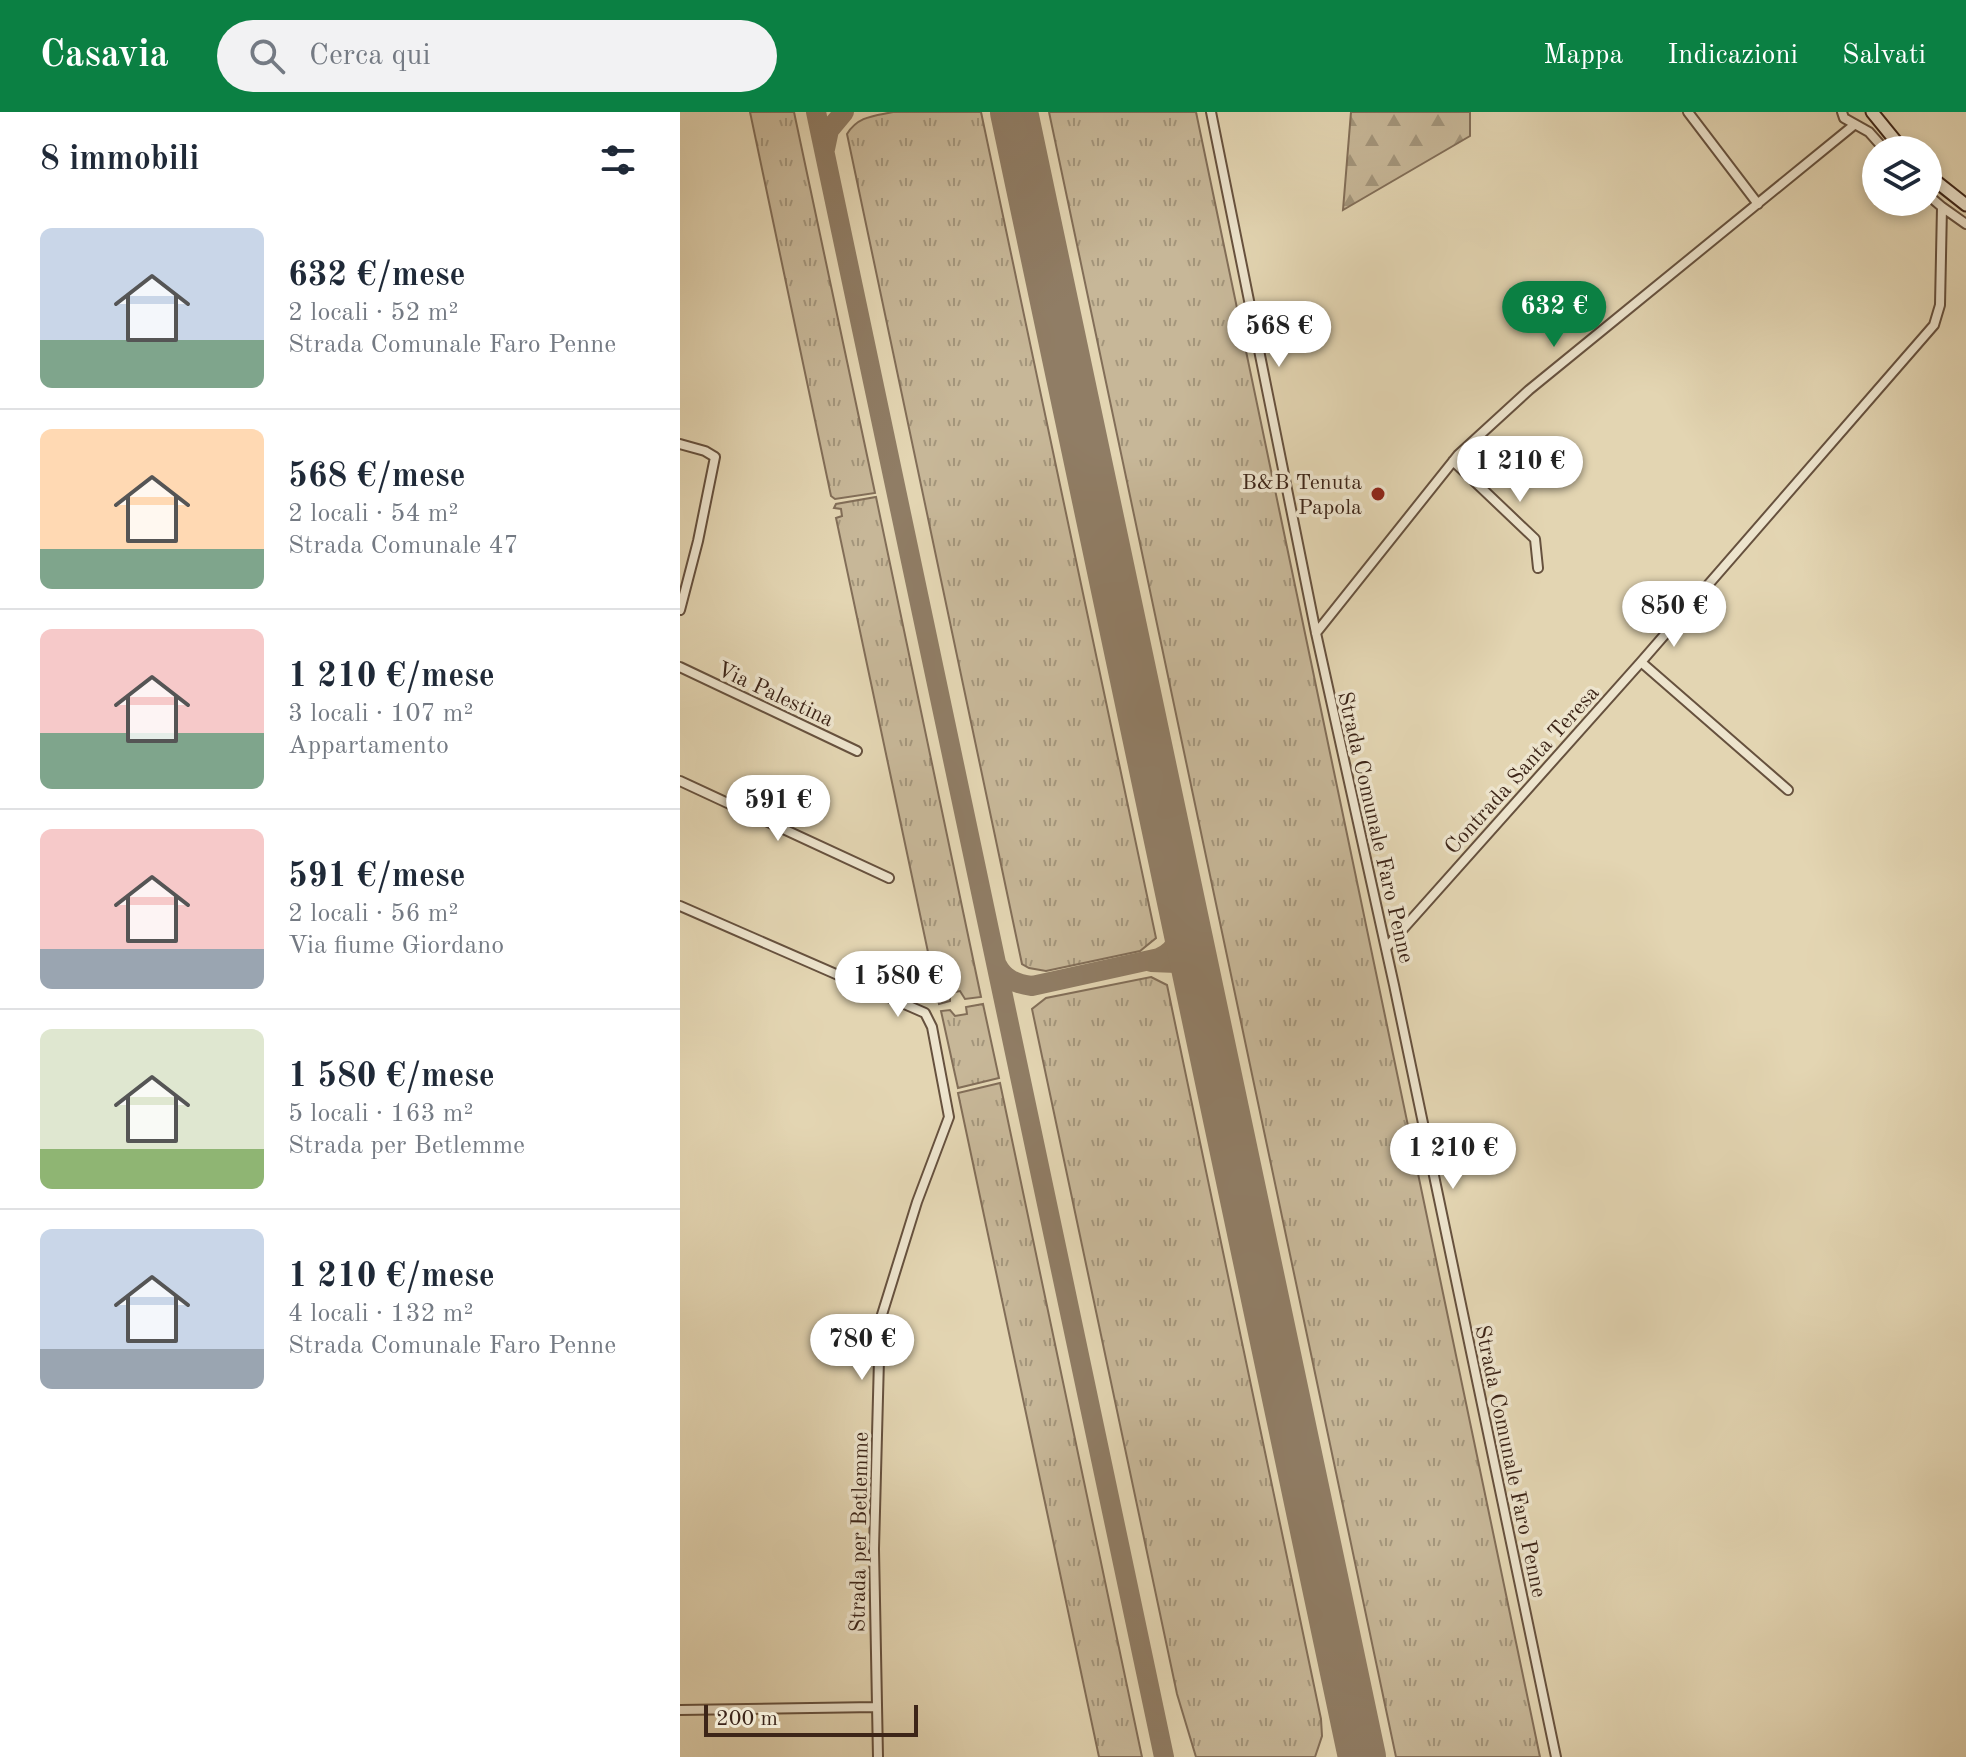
<!DOCTYPE html>
<html lang="it">
<head>
<meta charset="utf-8">
<style>
	body { margin:0; font-family:"Old Standard TT",serif; background:#f2f2f3; color:#1f2937; height:100vh; display:flex; flex-direction:column; font-size:30px; white-space:nowrap }
	* { box-sizing:border-box; margin:0 }
	p { font-size:26px; color:#747a83 }
	.icon { flex:none; width:44px; height:44px; fill:none; stroke:currentColor; stroke-width:2; stroke-linecap:round; stroke-linejoin:round }
	.map { position:relative; flex:1; overflow:hidden }
	.drawer { display:flex; flex-direction:column; background:#fff; width:680px }
	.drawer>* { flex:none }
	.fabs { position:absolute; left:1182px; top:24px; display:grid; gap:16px }
	.fabs a { display:grid; place-items:center; width:80px; height:80px; border-radius:50%; background:#fff; box-shadow:0 4px 12px #0003; font-size:40px }
	.scale { position:absolute; left:24px; bottom:20px; width:214px; box-sizing:border-box; padding-left:8px; border:4px solid #3d2518; border-top:0; font-size:22px; line-height:28px; white-space:nowrap; color:#3d2518; -webkit-text-stroke:6px #ede4cd; paint-order:stroke }
	.price { position:absolute; translate:-50% -68px; padding:0 18px; border-radius:28px; background:#fff; color:#222; font-size:26px; line-height:52px; filter:drop-shadow(0 2px 4px #0008) }
	.price::after { content:''; position:absolute; left:50%; top:48px; width:24px; height:18px; margin-left:-12px; background:inherit; clip-path:polygon(0 0,100% 0,50% 100%) }
	.price.on { background:#0b8043; color:#fff }
	ul { padding:0; list-style:none }
	li { display:flex; align-items:center; gap:24px; height:200px; padding:0 40px }
	li+li { border-top:2px solid #e0e1e3 }
	li span { display:grid; place-items:center; flex:none; width:224px; height:160px; border-radius:12px; color:#555 }
	li>.icon { margin-inline-start:auto }
	span .icon { width:96px; height:96px; fill:#fffc; stroke-width:1 }
	li b { font-size:34px }
	h2 { display:flex; justify-content:space-between; align-items:center; height:96px; padding:0 40px; font-size:34px }
	header { display:flex; align-items:center; gap:48px; box-sizing:border-box; height:112px; padding:0 40px; background:#0b8043; color:#fff }
	header strong { font-size:38px }
	nav { display:flex; gap:44px; margin-inline-start:auto; font-size:28px }
	.search { width:560px; height:72px; background:#f2f2f3; display:flex; align-items:center; gap:20px; box-sizing:border-box; padding:0 28px; border-radius:44px; color:#747a83; font-size:30px }
	main { display:flex; flex:1; min-height:0 }
	.map>svg:first-child { display:block }
	.grass { fill:url(#grass-tufts); stroke:#826e58; stroke-width:2 }
	.forest { fill:url(#forest-firs); stroke:#826e58; stroke-width:2 }
	.lines { fill:none; stroke-linecap:round; stroke-linejoin:round }
	.taxiway { stroke:#907d65; stroke-width:20 }
	.runway { stroke:#907d65; stroke-width:48 }
	.street-casing { stroke:#66513e; stroke-width:12 }
	.secondary-casing { stroke:#3d2518; stroke-width:15 }
	.street { stroke:#ede4cd; stroke-width:8 }
	.secondary { stroke:#ede4cd; stroke-width:11 }
	.poi-dot { fill:#8f2418; stroke:#ede4cd; stroke-width:3 }
	.labels { text-anchor:middle; stroke-width:7; stroke-linejoin:round; paint-order:stroke }
	.poi-label { font-size:22px; fill:#3d2518; stroke:#ede4cd; text-anchor:end }
	.street-label { font-size:22px; fill:#3d2518; stroke:#ede4cd }
</style>
</head>
<body>
<header>
<strong>Casavia</strong>
<div class="search"><svg class="icon" aria-label="search" viewBox="0 0 24 24"><circle cx="10" cy="10" r="6"/><path d="M15 15l6 6"/></svg>Cerca qui</div>
<nav><a>Mappa</a><a>Indicazioni</a><a>Salvati</a></nav>
</header>
<main>
<section class="drawer">
<h2>8 immobili<svg class="icon" aria-label="filters" viewBox="0 0 24 24"><path d="M4 7h16M4 17h16"/><circle cx="9" cy="7" r="2"/><circle cx="15" cy="17" r="2"/></svg></h2>
<ul>
<li><span style="background:linear-gradient(#c9d6e8 70%,#7fa58c 0)"><svg class="icon" aria-label="home" viewBox="0 0 24 24"><path d="M3 11l9-7 9 7M6 9v11h12V9"/></svg></span><div><b>632 €/mese</b><p>2 locali · 52 m²</p><p>Strada Comunale Faro Penne</p></div></li>
<li><span style="background:linear-gradient(#ffd9b3 75%,#7fa58c 0)"><svg class="icon" aria-label="home" viewBox="0 0 24 24"><path d="M3 11l9-7 9 7M6 9v11h12V9"/></svg></span><div><b>568 €/mese</b><p>2 locali · 54 m²</p><p>Strada Comunale 47</p></div></li>
<li><span style="background:linear-gradient(#f6c9c9 65%,#7fa58c 0)"><svg class="icon" aria-label="home" viewBox="0 0 24 24"><path d="M3 11l9-7 9 7M6 9v11h12V9"/></svg></span><div><b>1 210 €/mese</b><p>3 locali · 107 m²</p><p>Appartamento</p></div></li>
<li><span style="background:linear-gradient(#f6c9c9 75%,#9aa5b1 0)"><svg class="icon" aria-label="home" viewBox="0 0 24 24"><path d="M3 11l9-7 9 7M6 9v11h12V9"/></svg></span><div><b>591 €/mese</b><p>2 locali · 56 m²</p><p>Via fiume Giordano</p></div></li>
<li><span style="background:linear-gradient(#dfe7d0 75%,#8fb573 0)"><svg class="icon" aria-label="home" viewBox="0 0 24 24"><path d="M3 11l9-7 9 7M6 9v11h12V9"/></svg></span><div><b>1 580 €/mese</b><p>5 locali · 163 m²</p><p>Strada per Betlemme</p></div></li>
<li><span style="background:linear-gradient(#c9d6e8 75%,#9aa5b1 0)"><svg class="icon" aria-label="home" viewBox="0 0 24 24"><path d="M3 11l9-7 9 7M6 9v11h12V9"/></svg></span><div><b>1 210 €/mese</b><p>4 locali · 132 m²</p><p>Strada Comunale Faro Penne</p></div></li>
</ul>
</section>
<div class="map">
<svg width="1286" height="1645" viewBox="0 0 1286 1645">
	<defs>
		<pattern id="grass-tufts" width="24" height="20" patternUnits="userSpaceOnUse" patternTransform="scale(2)"><rect width="24" height="20" fill="#c7b798"/><path d="M3 7l-1-3M5 7V3M7 7l1-3M15 17l-1-3M17 17v-4M19 17l1-3" fill="none" stroke="#a3957b"/></pattern>
		<pattern id="forest-firs" width="22" height="20" patternUnits="userSpaceOnUse" patternTransform="scale(2)"><rect width="22" height="20" fill="#c7b798"/><path d="M5 1l3.5 6h-7zM16 11l3.5 6h-7z" fill="#a3957b"/></pattern>
	</defs>
	<rect width="100%" height="100%" fill="#e3d5b2"/>
	<filter id="stains"><feTurbulence type="fractalNoise" baseFrequency=".0025" numOctaves="4"/><feColorMatrix values="0 0 0 0 .2 0 0 0 0 .09 0 0 0 0 .02 0 0 0 .5 -.17"/></filter>
	<radialGradient id="worn" r=".72"><stop offset=".6" stop-color="#630" stop-opacity="0"/><stop offset="1" stop-color="#630" stop-opacity=".3"/></radialGradient>
	<path class="grass" d="M 70,0 L 114,0 L 195,381 L 155,387 L 151,384 Z
		M 213,0 L 301,0 L 476,826 L 460,839 L 366,859 L 349,856 L 342,852 L 167,22 C 178,4 194,4 213,0 Z
		M 369,0 L 516,0 L 860,1645 L 716,1645 Z
		M 196,385 L 301,885 L 285,887 L 280,879 L 270,881 L 270,889 L 259,892 L 156,406 L 162,404 L 161,397 L 154,396 L 156,392 Z
		M 471,865 L 487,873 L 641,1607 L 642,1624 L 635,1645 L 516,1645 L 497,1582 L 352,897 L 366,886 Z
		M 303,892 L 319,966 L 278,976 L 261,899 L 270,898 L 275,904 L 287,902 L 286,895 Z
		M 320,971 L 462,1645 L 419,1645 L 278,981 Z"/>
	<path class="forest" d="M 671,0 L 790,0 L 790,24 L 663,98 Z"/>
	<g class="lines">
		<path class="taxiway" d="M 136,0 L 484,1645
			M 330,0 L 338,20
			M 145,37 L 149,18 L 164,0
			M 471,850 L 497,851 L 513,870 L 522,890
			M 317,853 C 324,867 336,872 352,874 L 479,846 C 502,836 502,816 501,793
			M 677,1645 L 678,1630"/>
		<path class="runway" d="M 334,0 L 682,1645"/>
		<defs>
			<path id="street" d="M 531,0 L 636,521 L 714,873 L 876,1645
				M 1008,0 L 1078,92
				M 1162,0 L 1164,6 L 1189,20 L 1205,38
				M 1262,95 L 1286,112
				M 0,332 L 25,339 L 35,345 L 18,429 L 0,498
				M 773,349 L 855,427 L 858,456
				M 636,521 L 778,343 L 849,278 L 1174,13
				M 961,550 L 1108,678
				M 0,555 L 177,639
				M 0,669 L 209,766
				M 0,794 L 245,901 L 252,915 L 269,1005 L 237,1090 L 200,1209 L 194,1437 L 198,1645
				M 706,836 L 961,550 L 1254,213 L 1260,193 L 1262,95 L 1248,83
				M 0,1598 L 196,1595"/>
			<path id="secondary" d="M 1192,0 L 1223,38
				M 1248,63 L 1286,93"/>
		</defs>
		<use href="#street" class="street-casing"/>
		<use href="#secondary" class="secondary-casing"/>
		<use href="#street" class="street"/>
		<use href="#secondary" class="secondary"/>
	</g>
	<circle class="poi-dot" cx="698" cy="382" r="8"/>
	<g class="labels">
		<g class="poi-label">
			<text x="682" y="377">B&amp;B Tenuta<tspan x="682" dy="25">Papola</tspan></text>
		</g>
		<g class="street-label">
			<text transform="translate(96 581) rotate(25)" y="8">Via Palestina</text>
			<text transform="translate(841 657) rotate(-48)" y="8">Contrada Santa Teresa</text>
			<text transform="translate(697 715) rotate(77)" y="8">Strada Comunale Faro Penne</text>
			<text transform="translate(832 1349) rotate(78)" y="8">Strada Comunale Faro Penne</text>
			<text transform="translate(178 1420) rotate(-89)" y="8">Strada per Betlemme</text>
		</g>
	</g>
	<rect width="100%" height="100%" filter="url(#stains)"/>
	<rect width="100%" height="100%" fill="url(#worn)"/>
</svg>
<div class="fabs">
<a><svg class="icon" aria-label="layers" viewBox="0 0 24 24"><path d="M12 4l9 5-9 5-9-5zM3 14l9 5 9-5"/></svg></a>
</div>
<div class="scale">200 m</div>
<b class="price on" style="left:874px;top:237px">632 €</b>
<b class="price" style="left:599px;top:257px">568 €</b>
<b class="price" style="left:840px;top:392px">1 210 €</b>
<b class="price" style="left:994px;top:537px">850 €</b>
<b class="price" style="left:98px;top:731px">591 €</b>
<b class="price" style="left:218px;top:907px">1 580 €</b>
<b class="price" style="left:773px;top:1079px">1 210 €</b>
<b class="price" style="left:182px;top:1270px">780 €</b>
</div>
</main>
</body>
</html>
